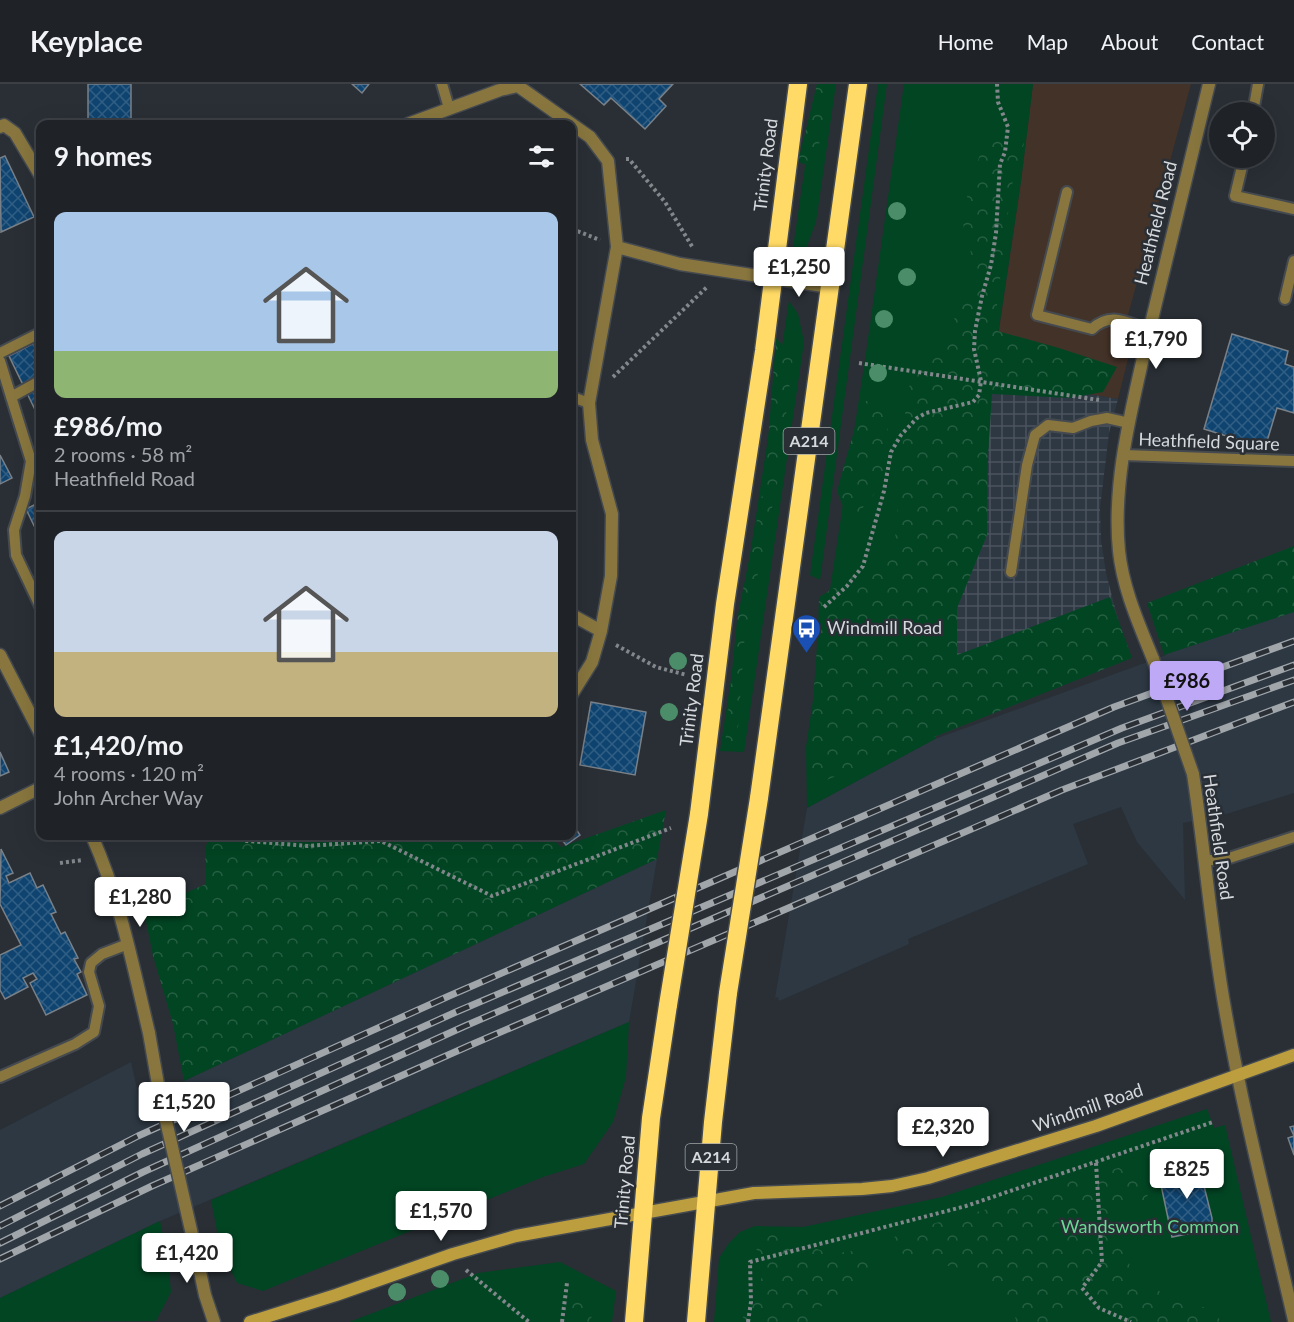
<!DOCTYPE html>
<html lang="en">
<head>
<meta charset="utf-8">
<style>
	body { margin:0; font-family:Lato,sans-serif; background:#272b30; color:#f1f3f6; height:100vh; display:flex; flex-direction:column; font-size:22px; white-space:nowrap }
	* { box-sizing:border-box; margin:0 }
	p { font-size:20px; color:#a1a4a8 }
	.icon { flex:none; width:33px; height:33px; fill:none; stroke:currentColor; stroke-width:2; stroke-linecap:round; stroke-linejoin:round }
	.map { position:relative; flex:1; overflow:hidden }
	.sheet { position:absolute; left:36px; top:36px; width:540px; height:720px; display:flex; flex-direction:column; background:#1f2328; border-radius:12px; box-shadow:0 6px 24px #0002,0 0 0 2px #3c4045 }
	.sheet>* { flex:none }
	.controls { position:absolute; left:1209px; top:18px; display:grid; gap:12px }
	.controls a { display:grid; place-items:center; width:66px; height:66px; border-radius:50%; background:#1f2328; box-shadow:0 6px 24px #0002,0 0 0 2px #3c4045; font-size:30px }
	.price { position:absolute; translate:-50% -51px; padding:0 14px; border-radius:6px; background:#fff; color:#222; font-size:20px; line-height:39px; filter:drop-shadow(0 2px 3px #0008) }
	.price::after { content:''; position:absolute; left:50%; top:36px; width:18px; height:14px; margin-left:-9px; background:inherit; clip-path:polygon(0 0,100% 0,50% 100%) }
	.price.current { background:#bda9f5; color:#111 }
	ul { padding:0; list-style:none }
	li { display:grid; align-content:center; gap:12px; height:318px; padding:0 18px }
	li+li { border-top:2px solid #3c4045 }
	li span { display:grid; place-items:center; height:186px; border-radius:12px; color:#555 }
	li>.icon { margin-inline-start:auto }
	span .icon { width:108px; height:108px; fill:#fffc; stroke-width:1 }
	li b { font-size:26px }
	h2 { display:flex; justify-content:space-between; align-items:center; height:72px; padding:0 18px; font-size:26px }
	header { display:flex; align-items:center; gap:36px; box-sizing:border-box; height:84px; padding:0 30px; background:#1f2328; border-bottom:2px solid #3c4045 }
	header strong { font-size:28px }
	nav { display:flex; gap:33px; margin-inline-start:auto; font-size:21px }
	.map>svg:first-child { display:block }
	.commercial { fill:#433228 }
	.industrial { fill:url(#industrial-grid) }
	.built { fill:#2d3843 }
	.green { fill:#024523 }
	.forest { fill:url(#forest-crowns) }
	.building { fill:url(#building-cross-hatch); stroke:#798088; stroke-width:1.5 }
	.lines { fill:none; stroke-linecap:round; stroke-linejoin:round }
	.lane-casing { stroke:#454a50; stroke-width:14 }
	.street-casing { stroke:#454a50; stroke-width:15 }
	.secondary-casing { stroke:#454a50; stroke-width:15 }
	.highway-casing { stroke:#454a50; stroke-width:21 }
	.path { stroke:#82878c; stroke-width:4; stroke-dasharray:3 3; stroke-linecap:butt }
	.lane { stroke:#88763e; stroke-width:10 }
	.street { stroke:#88763e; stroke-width:12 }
	.secondary { stroke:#bc9e3e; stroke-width:12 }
	.highway { stroke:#ffda66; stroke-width:18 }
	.rail-casing { stroke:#a1a6ab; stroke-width:7 }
	.rail { stroke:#292f35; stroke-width:4.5; stroke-dasharray:14; stroke-linecap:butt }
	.street-bridge-casing { stroke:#454a50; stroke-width:15; stroke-linecap:butt }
	.highway-bridge-casing { stroke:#454a50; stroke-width:21; stroke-linecap:butt }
	.street-bridge { stroke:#88763e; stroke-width:12 }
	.highway-bridge { stroke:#ffda66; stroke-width:18 }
	.tree { fill:#4c8d69 }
	.labels { text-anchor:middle; stroke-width:5; stroke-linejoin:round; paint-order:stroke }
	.shield { fill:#292f35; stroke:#a1a6ab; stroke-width:1.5 }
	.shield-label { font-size:16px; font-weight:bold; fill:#d5d9dd }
	.street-label { font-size:18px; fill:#d5d9dd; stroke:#292f35 }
	.poi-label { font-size:18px; fill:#d5d9dd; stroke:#292f35; text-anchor:start }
	.park-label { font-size:18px; fill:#69da94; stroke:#292f35 }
</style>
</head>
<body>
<header>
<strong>Keyplace</strong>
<nav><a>Home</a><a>Map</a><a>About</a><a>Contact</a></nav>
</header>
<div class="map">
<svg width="1294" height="1238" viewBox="0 0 1294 1238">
	<defs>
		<pattern id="industrial-grid" width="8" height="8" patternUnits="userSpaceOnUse" patternTransform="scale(1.5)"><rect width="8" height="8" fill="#2d3843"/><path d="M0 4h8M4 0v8" fill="none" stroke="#4b545e"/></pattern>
		<pattern id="forest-crowns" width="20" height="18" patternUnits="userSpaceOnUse" patternTransform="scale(1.5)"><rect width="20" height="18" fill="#024523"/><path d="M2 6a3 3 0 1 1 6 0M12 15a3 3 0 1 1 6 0" fill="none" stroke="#265f42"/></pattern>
		<pattern id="building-cross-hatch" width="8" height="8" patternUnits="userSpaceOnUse" patternTransform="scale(1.5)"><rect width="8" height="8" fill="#0f4470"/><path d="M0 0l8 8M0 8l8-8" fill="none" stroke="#315e84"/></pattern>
	</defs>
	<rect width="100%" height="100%" fill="#292f35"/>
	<path class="commercial" d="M 1033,0 L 1191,0 L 1124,246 L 1130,267 L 1118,315 L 992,294 L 1021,97 Z"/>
	<path class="industrial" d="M 992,294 L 1118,315 L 1109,349 L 1100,424 L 1101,456 L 1106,489 L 1121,547 L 943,617 Z"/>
	<path class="built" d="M 1294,464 L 1294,709 L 1223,731 L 1183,739 L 1185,816 L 1137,758 L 1121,723 L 1073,740 L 1088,780 L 908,855 L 909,860 L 779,917 L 778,913 L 775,914 L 807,724 L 935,655 L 1164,572 Z
		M 657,775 L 629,938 L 160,1137 L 0,1214 L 0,1046 L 131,978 L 139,1014 L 184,997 Z"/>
	<path class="green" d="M 817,0 L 836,0 L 816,138 L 805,167 L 798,169 L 793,164 Z
		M 878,0 L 887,0 L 820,496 L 810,491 Z
		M 904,0 L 1033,0 L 1021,97 L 943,617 L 935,655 L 807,724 L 806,663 L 866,269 Z
		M 789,217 L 798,230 L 804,258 L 744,668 L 720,667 Z
		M 629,938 L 626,993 L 613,1038 L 584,1080 L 543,1093 L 263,1207 L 237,1199 L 220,1163 L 211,1116 Z
		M 1207,1025 L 1214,1044 L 1225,1041 L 1271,1238 L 714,1238 L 719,1174 L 729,1159 L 740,1148 L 755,1142 L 803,1143 L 942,1113 Z
		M 160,1137 L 168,1176 L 171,1208 L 156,1237 L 0,1238 L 0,1214 Z
		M 560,1178 L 616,1207 L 612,1238 L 349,1238 L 478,1189 Z"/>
	<path class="forest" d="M 817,0 L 828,0 L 819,61 L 813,83 L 798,78 Z
		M 992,48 L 1025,56 L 1011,104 L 994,246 L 1059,264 L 1117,283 L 1103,308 L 1070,314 L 992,310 L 988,371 L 987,451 L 957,524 L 957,571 L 1110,513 L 1132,574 L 809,703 C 809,640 818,577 819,513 L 894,468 L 907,306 L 925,276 L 948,247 L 977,191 L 961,133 L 983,60 Z
		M 776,254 L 793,273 L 778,396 L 745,549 L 737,657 L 731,663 L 725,660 L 737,536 L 765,396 Z
		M 879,314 L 888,341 L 886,396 L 855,433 L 847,433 L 837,407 L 862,318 Z
		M 1294,462 L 1294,528 L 1164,571 L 1147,519 Z
		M 666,726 L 657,775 L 184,997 L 173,940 L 153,872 L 144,827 L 206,800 L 205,763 L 212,752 L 549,752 L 561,763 Z
		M 1122,1083 L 1150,1107 L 1144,1118 L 1126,1125 L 1123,1151 L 1132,1192 L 1168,1212 L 1212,1226 L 1222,1238 L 1116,1238 L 1102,1210 L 1068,1218 L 1059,1234 L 1060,1238 L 1016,1238 L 1015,1232 L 978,1188 L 905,1173 L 892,1154 L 910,1146 L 984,1126 L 1068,1097 Z
		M 775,1147 L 797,1159 L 833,1170 L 851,1167 L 864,1172 L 877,1188 C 873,1193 870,1200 865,1202 C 847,1212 817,1214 812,1238 L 742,1238 C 746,1219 757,1203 766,1186 L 755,1162 L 763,1152 Z
		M 572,1212 L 592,1224 L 591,1238 L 569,1238 Z"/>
	<path class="building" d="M 88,0 L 131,0 L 131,40 L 88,40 Z
		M 352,0 L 369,0 L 362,9 Z
		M 580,0 L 673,0 L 659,15 L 666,22 L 645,45 L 611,14 L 604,21 Z
		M 5,72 L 34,133 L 1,148 L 0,74 Z
		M 1232,250 L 1288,267 L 1285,280 L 1294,283 L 1294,329 L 1277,324 L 1265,364 L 1204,345 Z
		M 40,256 L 40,336 L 9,272 Z
		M 0,371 L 12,394 L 0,400 Z
		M 40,418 L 40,454 L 26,425 Z
		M 591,618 L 646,628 L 635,691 L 580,681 Z
		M 0,668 L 9,688 L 0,692 Z
		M 572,739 L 580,751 L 566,761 L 559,752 L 572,752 Z
		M 1,765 L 13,789 L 6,792 L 9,799 L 30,789 L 37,804 L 43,801 L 56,828 L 51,830 L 61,850 L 65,848 L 78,874 L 74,875 L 81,888 L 77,890 L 87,911 L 46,931 L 30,899 L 37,895 L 33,889 L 23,894 L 28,903 L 5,915 L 0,906 L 0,871 L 21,861 L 0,820 Z
		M 1294,1042 L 1294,1071 L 1288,1054 L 1294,1052 L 1290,1043 Z
		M 1197,1074 L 1212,1134 L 1212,1145 L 1172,1153 L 1161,1101 L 1173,1098 L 1169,1080 Z"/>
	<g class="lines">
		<defs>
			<path id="lane" d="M 442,0 L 449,24
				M 1253,28 L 1258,0
				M 1244,74 L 1235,112 L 1294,125
				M 1067,108 L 1037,231 L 1092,245 C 1111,227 1127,239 1150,246
				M 1285,215 L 1294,177
				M 0,269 L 40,249
				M 0,277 L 31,377 L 25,412 L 14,446 L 16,471 L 40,522
				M 11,313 L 40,297
				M 572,313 L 589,319
				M 1124,371 L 1294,377
				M 1011,488 L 1027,381 L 1035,351 L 1048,341 L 1073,344 L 1091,337 L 1107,334 L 1129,339
				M 1205,776 L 1223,776 L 1294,753
				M 0,993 L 75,960 L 94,948 L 99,922 L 89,888 L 91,879 L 102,870 L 128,860"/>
			<path id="street" d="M 408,40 L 500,6 L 518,2 L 590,53 L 608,77 L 617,163 L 589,319 L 592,356 L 612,430 L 611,492 L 601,547 L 572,531
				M 0,43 L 4,41 L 15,49 L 40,91
				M 617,163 L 680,180 L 830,203
				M 0,571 L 40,649
				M 1153,575 C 1139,540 1123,505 1119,467 C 1112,397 1132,324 1147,256 C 1167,170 1188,85 1209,0
				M 572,610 L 592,578 L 601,547
				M 1193,690 C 1205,768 1211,847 1225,925 C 1243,1029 1270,1132 1294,1236
				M 0,724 L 40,704
				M 92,752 C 120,815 133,882 149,949
				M 193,1155 L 205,1211 L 214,1238"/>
			<path id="secondary" d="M 250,1238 L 336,1211 L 453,1170 L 516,1152 L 754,1109 L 862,1105 L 892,1102 L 928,1094 L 1096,1042 L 1294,971"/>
			<path id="highway" d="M 759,714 L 858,0
				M 699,730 L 725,520 L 764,267 L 798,0
				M 634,1238 L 651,1034 L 668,921
				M 696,1238 L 713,1038 L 728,909"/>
		</defs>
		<use href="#lane" class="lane-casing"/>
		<use href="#street" class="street-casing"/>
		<use href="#secondary" class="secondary-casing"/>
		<use href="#highway" class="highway-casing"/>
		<path class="path" d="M 626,75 L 629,75 L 665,118 L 693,164
			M 572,145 L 600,156
			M 859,279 L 1099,316
			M 613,293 L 707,203
			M 824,523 L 847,502 L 863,482 L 884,407 L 891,368 L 901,351 L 917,334 L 926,329 L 973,318 L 979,311 L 981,297 L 974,265 L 975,247 L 982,212 L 991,181 L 996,149 L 1000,80 L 1005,68 L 1008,43 L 998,18 L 997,0
			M 616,561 L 656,583 L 687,591
			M 228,752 L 247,757 L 307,762 L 381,757 L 492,812 L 671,744
			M 60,779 L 83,776
			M 1096,1079 L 1102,1178 L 1082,1204 L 1099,1224 L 1131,1238
			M 466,1186 L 529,1238
			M 562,1238 L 567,1199
			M 748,1238 L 751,1218 L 750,1178 L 966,1122 L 1213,1038"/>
		<use href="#lane" class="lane"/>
		<use href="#street" class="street"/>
		<use href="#secondary" class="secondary"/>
		<use href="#highway" class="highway"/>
		<defs>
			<path id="rail" d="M 0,1122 L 138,1052 L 449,912 L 1114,623 L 1294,557
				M 0,1142 L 142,1070 L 456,928 L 1122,644 L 1294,581
				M 0,1159 L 143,1088 L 465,942 L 1118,659 L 1294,596
				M 0,1175 L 152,1102 L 473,960 L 1062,706 L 1294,618"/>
		</defs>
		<use href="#rail" class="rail-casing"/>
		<use href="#rail" class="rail"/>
		<defs>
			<path id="street-bridge" d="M 1153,575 L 1193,690
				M 149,949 L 159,1006 L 193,1155"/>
			<path id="highway-bridge" d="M 728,909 L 759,714
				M 668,921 L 699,730"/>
		</defs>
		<use href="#street-bridge" class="street-bridge-casing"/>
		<use href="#highway-bridge" class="highway-bridge-casing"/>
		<use href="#street-bridge" class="street-bridge"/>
		<use href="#highway-bridge" class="highway-bridge"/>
	</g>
	<g class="tree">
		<circle cx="897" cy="127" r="9"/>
		<circle cx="907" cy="193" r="9"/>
		<circle cx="884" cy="235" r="9"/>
		<circle cx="878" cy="289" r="9"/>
		<circle cx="678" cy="577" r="9"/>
		<circle cx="669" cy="628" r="9"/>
		<circle cx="440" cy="1195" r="9"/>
		<circle cx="397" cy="1208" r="9"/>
	</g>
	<defs>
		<symbol id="bus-pin" viewBox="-11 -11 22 30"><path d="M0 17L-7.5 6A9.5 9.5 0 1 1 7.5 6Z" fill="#1a4fb4" stroke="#292f35"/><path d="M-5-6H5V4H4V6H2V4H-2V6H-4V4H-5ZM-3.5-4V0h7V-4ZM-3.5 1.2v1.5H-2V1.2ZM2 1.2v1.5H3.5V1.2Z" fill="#fff"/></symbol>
	</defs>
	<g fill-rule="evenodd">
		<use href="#bus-pin" x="790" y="528" width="33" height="45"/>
	</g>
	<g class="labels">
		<g class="shield">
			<rect x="783.5" y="344" width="51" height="26" rx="4.5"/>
			<rect x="685.5" y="1060" width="51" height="26" rx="4.5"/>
		</g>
		<g class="shield-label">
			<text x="809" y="363">A214</text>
			<text x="711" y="1079">A214</text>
		</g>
		<g class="street-label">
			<text transform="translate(766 81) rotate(-83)" y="6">Trinity Road</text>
			<text transform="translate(1156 139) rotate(-76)" y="6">Heathfield Road</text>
			<text transform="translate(1209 358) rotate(2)" y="6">Heathfield Square</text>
			<text transform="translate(692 616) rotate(-83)" y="6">Trinity Road</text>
			<text transform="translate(1218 753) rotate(82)" y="6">Heathfield Road</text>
			<text transform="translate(1088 1024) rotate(-19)" y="6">Windmill Road</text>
			<text transform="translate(625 1098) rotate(-85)" y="6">Trinity Road</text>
		</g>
		<g class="poi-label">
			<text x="827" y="550">Windmill Road</text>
		</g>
		<g class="park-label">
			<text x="1150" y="1149">Wandsworth Common</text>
		</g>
	</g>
</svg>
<div class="controls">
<a><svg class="icon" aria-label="locate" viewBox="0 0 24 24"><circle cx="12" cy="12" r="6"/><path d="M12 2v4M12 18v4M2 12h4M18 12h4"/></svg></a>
</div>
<b class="price" style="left:799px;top:214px">£1,250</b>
<b class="price" style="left:1156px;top:286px">£1,790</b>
<b class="price current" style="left:1187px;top:628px">£986</b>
<b class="price" style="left:140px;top:844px">£1,280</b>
<b class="price" style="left:184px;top:1049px">£1,520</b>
<b class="price" style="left:943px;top:1074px">£2,320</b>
<b class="price" style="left:1187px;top:1116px">£825</b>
<b class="price" style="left:441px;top:1158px">£1,570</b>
<b class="price" style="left:187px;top:1200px">£1,420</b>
<section class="sheet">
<h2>9 homes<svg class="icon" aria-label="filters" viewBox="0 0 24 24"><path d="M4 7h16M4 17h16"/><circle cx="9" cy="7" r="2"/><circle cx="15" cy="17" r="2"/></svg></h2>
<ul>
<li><span style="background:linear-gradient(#a9c7e8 75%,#8fb573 0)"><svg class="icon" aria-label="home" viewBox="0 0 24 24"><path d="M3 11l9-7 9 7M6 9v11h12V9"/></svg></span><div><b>£986/mo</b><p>2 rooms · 58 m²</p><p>Heathfield Road</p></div></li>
<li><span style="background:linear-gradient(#c9d6e8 65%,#c2b280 0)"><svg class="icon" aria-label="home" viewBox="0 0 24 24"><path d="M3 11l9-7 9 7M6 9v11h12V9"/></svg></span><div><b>£1,420/mo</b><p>4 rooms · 120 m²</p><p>John Archer Way</p></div></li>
</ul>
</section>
</div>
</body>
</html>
